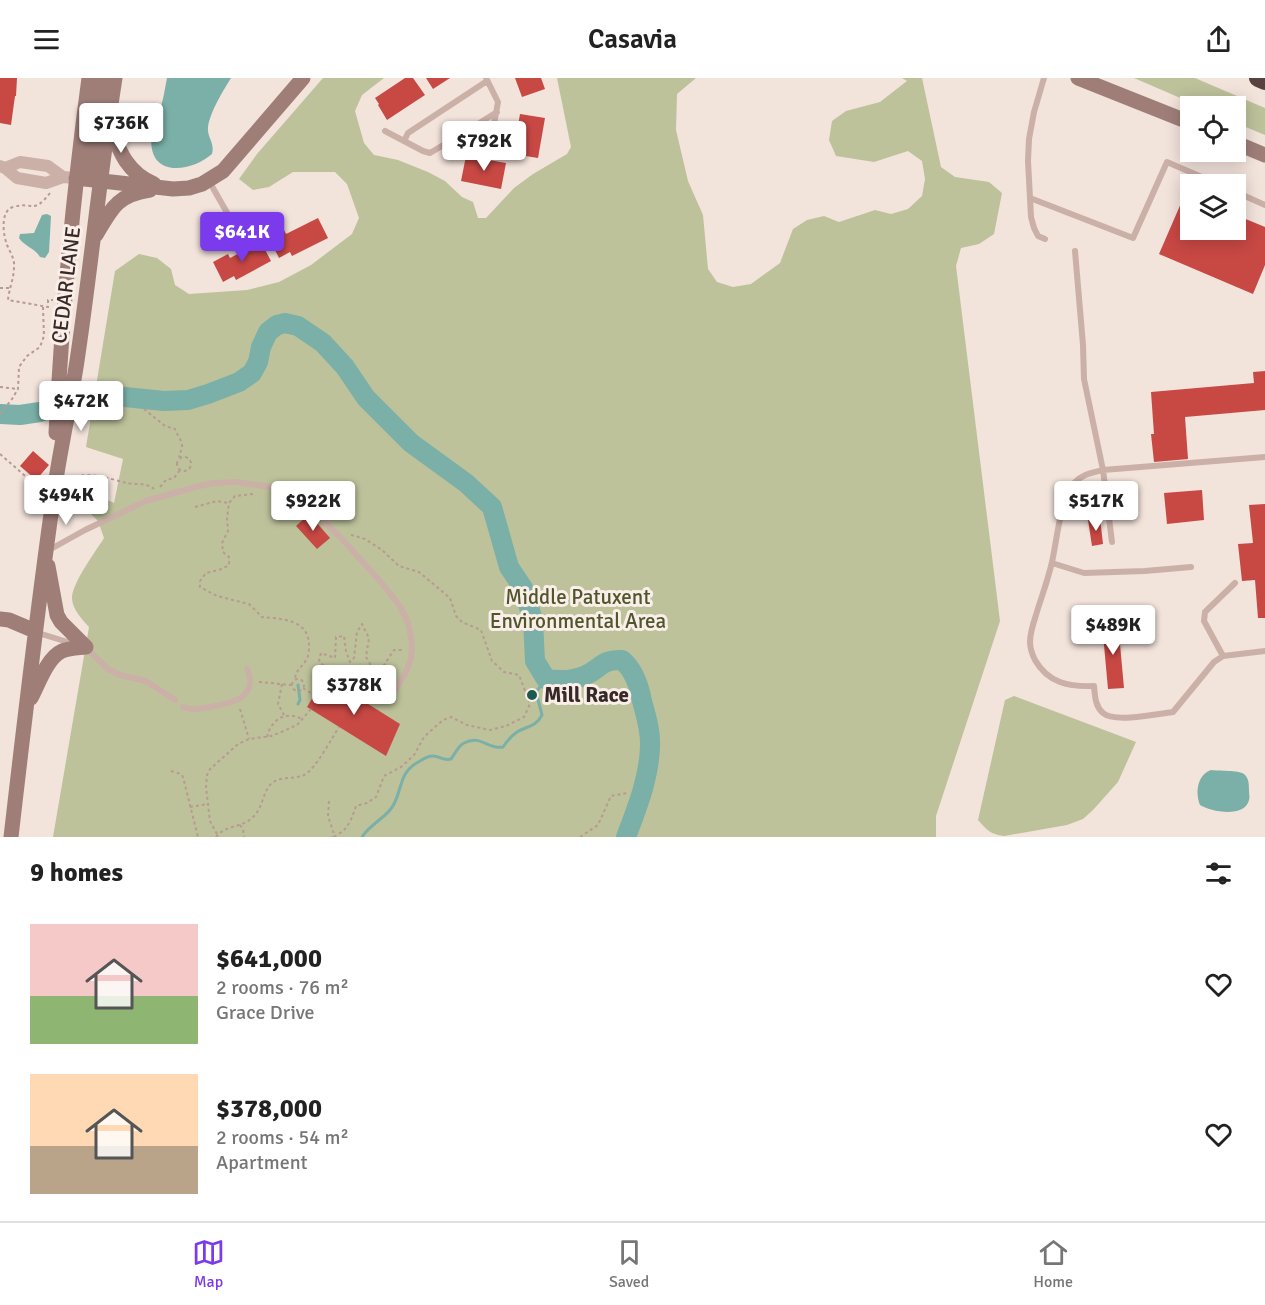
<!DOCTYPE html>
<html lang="en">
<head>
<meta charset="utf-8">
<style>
	body { margin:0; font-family:Signika,sans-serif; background:#f2f2f2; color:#222; height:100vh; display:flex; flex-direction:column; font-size:22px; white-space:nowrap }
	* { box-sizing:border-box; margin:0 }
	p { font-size:20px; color:#767676 }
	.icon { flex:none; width:33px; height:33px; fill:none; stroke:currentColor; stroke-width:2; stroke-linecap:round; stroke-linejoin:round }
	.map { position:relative; height:759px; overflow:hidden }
	.panel { display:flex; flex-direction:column; background:#fff; flex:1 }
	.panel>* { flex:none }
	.buttons { position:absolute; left:1180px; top:18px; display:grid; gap:12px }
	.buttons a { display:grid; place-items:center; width:66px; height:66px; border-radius:0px; background:#fff; box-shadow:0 3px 15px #0003; font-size:30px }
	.price { position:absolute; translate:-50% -51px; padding:0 14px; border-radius:6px; background:#fff; color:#222; font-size:20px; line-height:39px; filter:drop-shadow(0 2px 3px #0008) }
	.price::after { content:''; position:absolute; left:50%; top:36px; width:18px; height:14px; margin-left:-9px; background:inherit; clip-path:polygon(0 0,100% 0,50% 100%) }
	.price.active { background:#7c3aed; color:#fff }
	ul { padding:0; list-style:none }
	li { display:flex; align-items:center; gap:18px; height:150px; padding:0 30px }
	li span { display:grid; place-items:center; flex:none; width:168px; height:120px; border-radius:0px; color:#555 }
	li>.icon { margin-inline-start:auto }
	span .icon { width:72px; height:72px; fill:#fffc; stroke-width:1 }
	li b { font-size:26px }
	h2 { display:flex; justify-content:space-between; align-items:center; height:72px; padding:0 30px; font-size:26px }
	header { display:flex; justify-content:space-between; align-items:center; height:78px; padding:0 30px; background:#fff; font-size:27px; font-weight:600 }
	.menu { display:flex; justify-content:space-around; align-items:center; height:84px; border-top:2px solid #e0e0e0; background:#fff; font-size:16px; color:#767676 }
	.menu a { display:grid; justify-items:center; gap:3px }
	.menu .active { color:#7c3aed }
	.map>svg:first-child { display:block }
	.green { fill:#bdc29b }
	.water { fill:#7ab0a7 }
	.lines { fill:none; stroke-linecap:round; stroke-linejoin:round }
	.stream { stroke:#7ab0a7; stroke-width:3 }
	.river { stroke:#7ab0a7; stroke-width:20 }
	.building { fill:#c84844 }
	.path { stroke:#b79a91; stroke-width:2; stroke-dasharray:3 3; stroke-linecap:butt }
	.lane { stroke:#cbb0a7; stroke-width:6 }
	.street { stroke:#cbb0a7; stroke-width:12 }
	.secondary { stroke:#9f7e78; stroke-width:15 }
	.highway { stroke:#58413f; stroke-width:18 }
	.poi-dot { fill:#1c5a51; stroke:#faeee8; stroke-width:2 }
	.labels { text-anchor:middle; stroke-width:6; stroke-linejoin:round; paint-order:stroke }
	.street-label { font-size:21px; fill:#372928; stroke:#faeee8 }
	.park-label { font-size:21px; fill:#4f562b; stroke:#faeee8 }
	.poi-label { font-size:21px; font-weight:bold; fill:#372928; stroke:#faeee8; text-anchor:start }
</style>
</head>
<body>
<header><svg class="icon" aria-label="menu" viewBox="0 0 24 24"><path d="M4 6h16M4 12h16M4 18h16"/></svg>Casavia<svg class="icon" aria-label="share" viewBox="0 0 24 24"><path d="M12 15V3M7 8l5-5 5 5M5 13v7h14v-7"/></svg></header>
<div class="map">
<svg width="1265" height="759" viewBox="0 0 1265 759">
	<rect width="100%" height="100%" fill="#f2e3db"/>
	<path class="green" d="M 323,0 L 384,0 L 362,17 L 355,33 L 364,65 L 374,77 L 398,82 L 428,94 L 445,103 L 462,119 L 473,124 L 478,140 L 486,140 L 514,110 L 533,96 L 567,76 L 571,69 L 557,0 L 696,0 L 677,16 L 676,52 L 688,103 L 703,137 L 708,191 L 717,204 L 733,209 L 751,206 L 780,185 L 793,151 L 807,142 L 824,138 L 839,144 L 875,132 L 891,136 L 908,131 L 922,118 L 925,101 L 922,83 L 908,73 L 874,84 L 836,78 L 829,62 L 832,43 L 846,33 L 880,24 L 907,3 L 902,0 L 922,0 L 941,89 L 955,99 L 989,104 L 1002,115 L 994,156 L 979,166 L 961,170 L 956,188 L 1000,543 L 936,738 L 936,759 L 53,759 L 89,549 C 82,541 72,531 72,520 C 72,505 96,473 104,460 L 98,443 L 85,430 L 84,411 L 114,425 L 123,381 L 86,369 L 115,193 L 139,176 L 157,180 L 171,191 L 175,207 L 189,216 L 247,212 L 279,204 L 311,187 L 352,156 L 359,140 L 347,106 L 335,94 L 293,94 L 269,109 L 253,112 L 239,101 L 257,76 Z
		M 1134,0 L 1195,0 L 1265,30 L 1265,57 L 1236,45 L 1236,28 L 1199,28 Z
		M 1014,618 L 1136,664 L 1118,704 L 1093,732 L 1083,741 L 1067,747 L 1004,758 C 990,756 987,752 978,742 L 1005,622 Z"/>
	<path class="water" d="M 167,0 L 231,0 C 223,13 210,34 208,49 C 207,60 215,64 212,76 C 201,85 187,91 173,90 C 147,87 149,59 155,41 C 156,36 159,32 161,28 C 164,19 165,9 167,0 Z
		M 47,136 L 51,138 L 49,174 L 45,180 L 40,179 C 35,170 25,169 19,160 L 20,156 L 34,155 L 42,137 Z
		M 1211,692 C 1219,693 1238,692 1244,696 C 1249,700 1249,707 1249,713 C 1249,716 1250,719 1249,722 C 1245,740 1211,734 1200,727 C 1195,715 1197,697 1211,692 Z"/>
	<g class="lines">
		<path class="stream" d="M 298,607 L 300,622 L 298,626
			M 362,759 C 371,745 388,739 394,726 C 403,708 399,694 420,683 C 423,681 429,678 433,678 C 440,678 443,683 451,681 C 455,676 458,668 464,665 C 481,656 488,672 503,669 C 507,663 511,658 517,654 C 527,648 536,649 542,637 L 536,614 L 546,601"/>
		<path class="river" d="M 0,336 L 20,337 L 40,334 L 90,318 L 115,318 L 164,323 L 188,322 L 208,316 L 239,304 L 252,295 L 258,284 L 261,269 L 268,254 L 277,247 L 285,245 L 298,248 L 323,265 L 345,289 L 366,320 L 411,365 L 466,405 L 492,429 L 509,489 L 523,510 L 533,542 L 535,583 L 546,601 C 560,603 573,603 586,597 C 601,590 602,581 622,582 C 634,592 639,607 642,623 C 646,638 651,653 650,669 C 649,700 637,730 626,759"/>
	</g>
	<path class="building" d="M 0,0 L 17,0 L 16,18 L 15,18 L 11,47 L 0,45 Z
		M 405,0 L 413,0 L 425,17 L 387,42 L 378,27 L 379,26 L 375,20 Z
		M 426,0 L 450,0 L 433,11 Z
		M 515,0 L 541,0 L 545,11 L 522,19 Z
		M 520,36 L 545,40 L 538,80 L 513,76 Z
		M 466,78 L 506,85 L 501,111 L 461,103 Z
		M 1185,116 L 1191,118 L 1191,152 L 1236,152 L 1236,137 L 1265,149 L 1265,187 L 1253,216 L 1159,176 Z
		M 318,140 L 328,160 L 292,178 L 290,174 L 279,180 L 269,160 L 284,152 L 286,156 Z
		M 261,164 L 271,183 L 236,202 L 234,198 L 223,204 L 213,184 L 228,176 L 230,180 Z
		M 1265,293 L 1265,332 L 1185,339 L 1188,381 L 1154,384 L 1151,356 L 1154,356 L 1151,314 L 1254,305 L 1253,294 Z
		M 33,373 L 49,387 L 36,402 L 20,388 Z
		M 1202,412 L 1204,442 L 1167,446 L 1164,415 Z
		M 1265,426 L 1265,540 L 1258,540 L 1255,502 L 1242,503 L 1238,466 L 1253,465 L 1249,427 Z
		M 309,436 L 330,460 L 317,471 L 296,448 Z
		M 1100,440 L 1103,466 L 1092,468 L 1088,442 Z
		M 1118,544 L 1124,610 L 1108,611 L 1102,545 Z
		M 325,599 L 400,646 L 386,678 L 307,629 Z"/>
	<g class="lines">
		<path class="path" d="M 50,115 C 33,137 33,123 13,129 C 0,133 3,156 7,167 C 10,174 15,181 14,189 C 14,200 9,211 8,222 L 48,229 L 48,222 L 53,222
			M 0,210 L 9,210
			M 0,309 L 18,311
			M 144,331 L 165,348 L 175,351 C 177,357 183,363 182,370 C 181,373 180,375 179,378 L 181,380
			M 0,336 L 12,321 L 18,311 L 19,289 L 27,278 L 40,269 L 44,258 L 43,229
			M 0,376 L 39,410 L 42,410
			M177 386a7 7 0 1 1 14 0a7 7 0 1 1-14 0Z
			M 70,401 C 86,392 110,401 127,405 C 136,407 146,404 154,411
			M 160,409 L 166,402 L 174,400 L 180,392
			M 253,416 L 235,418 L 229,425 L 227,440 L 228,453 L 222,465 L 223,474 L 229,479 L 229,487 L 222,491 L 206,495 L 200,503 L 200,509 L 217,518 L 249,526 L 262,539 C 282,541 309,541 309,568 C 309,572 309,578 306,582 C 302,590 295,592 295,602
			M 195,429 L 217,423 L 229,425
			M292 607a6 6 0 1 1 12 0a6 6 0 1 1-12 0Z
			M 259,604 L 292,607
			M 323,604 L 321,602 L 330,593 L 329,591 L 320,585 L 319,582 L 321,575 L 335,580 L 336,559 L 344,558 L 346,573 L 350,584 L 354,580 L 357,554 L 362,546 L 369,560 L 366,579 L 372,589 L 379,591 L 384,587 L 394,572 L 402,572
			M 282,606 L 278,626 L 284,637
			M 303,610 L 314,617
			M 240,631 L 249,661
			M 267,659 C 271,642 285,632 302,641
			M 171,693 L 181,696 L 183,699 L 198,759
			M 329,723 L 328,738 L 334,756 L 333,759
			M 190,729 L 208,726
			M 240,747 L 243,751 L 244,759
			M 217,756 L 210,743 L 209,735 L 206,709 L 207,697 L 210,691 L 238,666 L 249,661 L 271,658 L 284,653 L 297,647 L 311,631
			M 216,759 C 225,747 241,750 252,740 C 262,732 262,718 269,708 C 278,697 293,702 304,697 C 315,692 332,660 339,649
			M 334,759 C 337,757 340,755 343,753 C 350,746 353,737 356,728 L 367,725 L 376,719 L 384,698 L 401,689 L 414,677 L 424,659 L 443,642 L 451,639 L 467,647 L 490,652 L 506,648 L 524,639 L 530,626 L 519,597 L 504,594 L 492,583 L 481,552 L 462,544 L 456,538 L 450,520 L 419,494 L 399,488 L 382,472 L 365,461 L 348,456
			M 580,759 L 598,747 L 611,718 L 627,715"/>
		<path class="lane" d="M 1044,0 L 1034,34 L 1029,61 L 1028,83 L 1031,139 L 1034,150 L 1038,158 L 1045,161
			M 470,51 L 497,34
			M 385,53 L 423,73 L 430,75 L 470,51 L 492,57 L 498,24 L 486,0
			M 404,63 L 408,55 L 487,3
			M 209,103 L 234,147
			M 1236,114 L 1265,127
			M 1030,120 L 1133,160 L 1167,84 L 1218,106
			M 1075,173 L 1083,267 L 1084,301 L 1103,392 L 1112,464
			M 1265,379 L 1103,392 C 1092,395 1082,396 1074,405 C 1060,422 1057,462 1052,484 C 1048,502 1041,520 1036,537 C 1033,546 1030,555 1030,564 C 1030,571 1032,576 1035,582 C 1048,605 1069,609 1094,608 C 1095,618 1095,628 1103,635 C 1114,645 1158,636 1173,634 L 1214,584 L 1223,578 L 1265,573
			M 49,472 L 85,452 L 146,423 L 199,408 L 214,405 L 236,404 L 277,410 L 298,418 L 341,460 L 380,503 L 399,527 L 408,544 L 412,566 L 411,581 L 405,596 L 392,617
			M 1052,485 L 1084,495 L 1145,493 L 1191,489
			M 35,554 L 74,566
			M 86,570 L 108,591 L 120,597 L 146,603 L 175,622
			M 1223,578 L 1204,543 L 1205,534 L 1235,505
			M 183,629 C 186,630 189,631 192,631 C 203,631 236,625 243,618 C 251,611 252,601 247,591"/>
		<path class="street" d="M 0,88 L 5,90 L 17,100 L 46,105 L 63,99 L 76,100
			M 5,90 L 20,84 L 48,88 L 63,99"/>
		<path class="secondary" d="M 1078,0 L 1191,45
			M 109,46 C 119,72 126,94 154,106
			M 1236,65 L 1265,77
			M 76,100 L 173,111 L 189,110 L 202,106 L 223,93 L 303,0
			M 87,101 L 100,0
			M 96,157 C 112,130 117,117 150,112
			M 56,355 C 62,236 73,118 89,0
			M 48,488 L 57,537 L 61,544 L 86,569
			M 0,541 L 9,542 L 35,553
			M 31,620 C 39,605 47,580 62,573 C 70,570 78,570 86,569
			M 11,759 C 24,646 37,534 53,422 C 59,375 70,329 77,283 C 91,189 100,94 115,0"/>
		<path class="highway" d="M 1258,0 L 1265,3"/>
	</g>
	<circle class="poi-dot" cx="532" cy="617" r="6"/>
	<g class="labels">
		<g class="street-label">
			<text transform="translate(66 207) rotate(-83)" y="7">CEDAR LANE</text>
		</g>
		<g class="park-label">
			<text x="578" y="526">Middle Patuxent<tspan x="578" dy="24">Environmental Area</tspan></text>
		</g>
		<g class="poi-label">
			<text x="544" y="624">Mill Race</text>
		</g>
	</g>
</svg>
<div class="buttons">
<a><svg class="icon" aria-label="locate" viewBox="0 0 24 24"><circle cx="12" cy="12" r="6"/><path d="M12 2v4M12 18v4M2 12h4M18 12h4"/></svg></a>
<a><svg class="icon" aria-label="layers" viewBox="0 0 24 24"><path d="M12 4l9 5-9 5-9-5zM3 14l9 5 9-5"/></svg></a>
</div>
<b class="price" style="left:121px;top:76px">$736K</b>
<b class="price" style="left:484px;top:94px">$792K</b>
<b class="price active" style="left:242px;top:185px">$641K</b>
<b class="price" style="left:81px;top:354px">$472K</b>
<b class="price" style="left:66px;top:448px">$494K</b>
<b class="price" style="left:313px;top:454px">$922K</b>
<b class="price" style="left:1096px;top:454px">$517K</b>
<b class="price" style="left:1113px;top:578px">$489K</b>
<b class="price" style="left:354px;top:638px">$378K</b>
</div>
<section class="panel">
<h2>9 homes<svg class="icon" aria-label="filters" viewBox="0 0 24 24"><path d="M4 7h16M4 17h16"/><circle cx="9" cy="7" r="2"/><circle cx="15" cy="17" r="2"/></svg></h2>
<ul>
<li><span style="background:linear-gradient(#f6c9c9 60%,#8fb573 0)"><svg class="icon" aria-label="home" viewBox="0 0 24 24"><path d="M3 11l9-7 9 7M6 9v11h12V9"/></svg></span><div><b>$641,000</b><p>2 rooms · 76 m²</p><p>Grace Drive</p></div><svg class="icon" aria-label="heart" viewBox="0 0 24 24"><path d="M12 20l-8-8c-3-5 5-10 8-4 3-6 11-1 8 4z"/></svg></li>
<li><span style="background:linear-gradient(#ffd9b3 60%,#b9a48a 0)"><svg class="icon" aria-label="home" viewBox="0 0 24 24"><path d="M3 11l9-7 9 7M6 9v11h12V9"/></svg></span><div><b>$378,000</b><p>2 rooms · 54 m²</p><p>Apartment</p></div><svg class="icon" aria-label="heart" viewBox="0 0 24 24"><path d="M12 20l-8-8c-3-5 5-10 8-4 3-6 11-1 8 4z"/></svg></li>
</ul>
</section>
<nav class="menu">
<a class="active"><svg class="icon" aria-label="map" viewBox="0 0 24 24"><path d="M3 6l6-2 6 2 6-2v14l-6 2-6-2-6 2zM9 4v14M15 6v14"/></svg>Map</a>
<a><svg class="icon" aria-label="saved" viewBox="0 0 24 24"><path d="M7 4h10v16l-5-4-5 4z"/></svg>Saved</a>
<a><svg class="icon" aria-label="home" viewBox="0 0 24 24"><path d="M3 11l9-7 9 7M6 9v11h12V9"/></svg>Home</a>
</nav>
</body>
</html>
